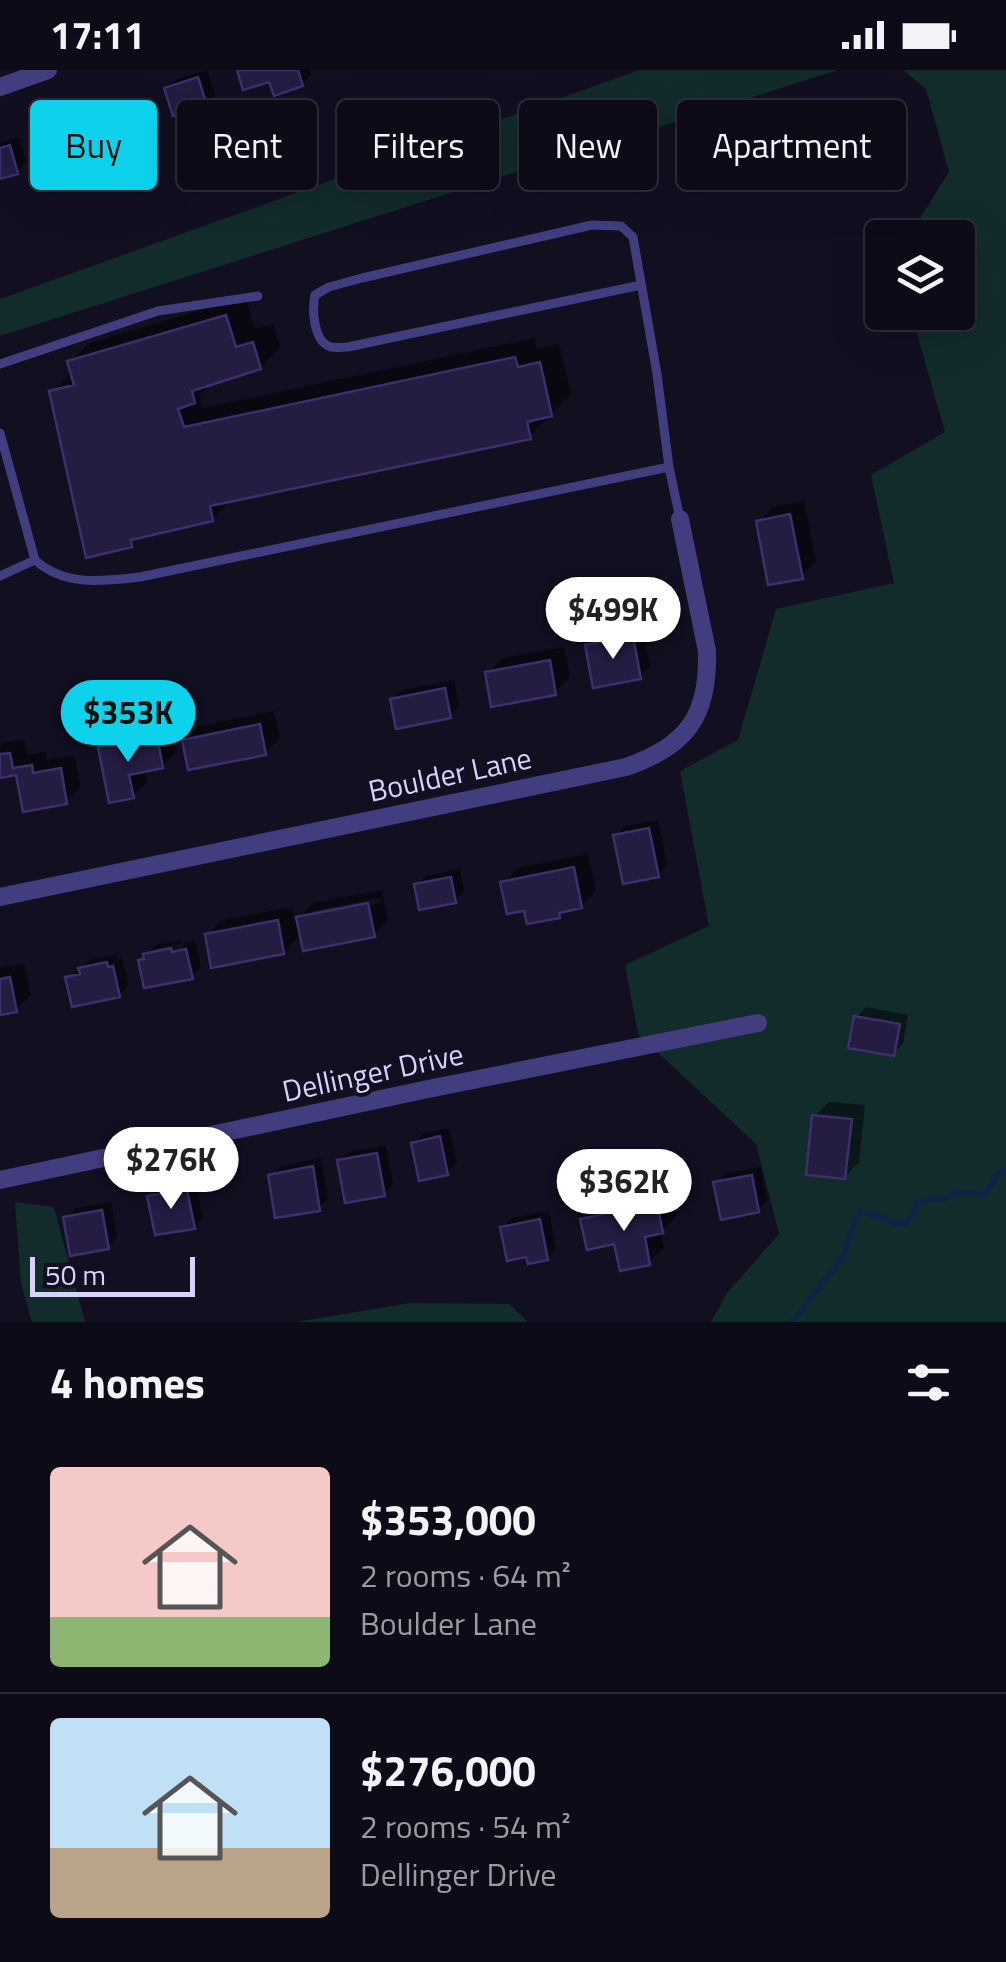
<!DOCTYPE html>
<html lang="en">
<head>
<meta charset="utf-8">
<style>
	body { margin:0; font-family:"Titillium Web",sans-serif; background:#1c1926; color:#f1f3f6; height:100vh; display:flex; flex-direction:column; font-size:38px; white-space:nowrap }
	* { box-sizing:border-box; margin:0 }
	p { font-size:32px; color:#9b9ba2 }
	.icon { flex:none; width:55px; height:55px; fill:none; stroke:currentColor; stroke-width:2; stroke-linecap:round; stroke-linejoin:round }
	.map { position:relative; height:1252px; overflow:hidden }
	.details { display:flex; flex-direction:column; background:#0e0b19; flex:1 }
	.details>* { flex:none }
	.hud { position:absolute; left:30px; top:30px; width:948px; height:90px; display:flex; gap:20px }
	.buttons { position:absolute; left:865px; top:150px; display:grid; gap:20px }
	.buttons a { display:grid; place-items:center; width:110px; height:110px; border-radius:10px; background:#0e0b19; box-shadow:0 10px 40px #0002,0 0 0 2px #2e2b38; font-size:50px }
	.scale { position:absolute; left:30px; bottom:25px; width:165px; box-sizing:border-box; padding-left:10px; border:5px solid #d8d2fc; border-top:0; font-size:28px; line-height:35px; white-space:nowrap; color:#d8d2fc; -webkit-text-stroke:8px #120f21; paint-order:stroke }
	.price { position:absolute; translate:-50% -85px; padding:0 22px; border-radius:35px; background:#fff; color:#222; font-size:32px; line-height:65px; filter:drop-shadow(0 2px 5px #0008) }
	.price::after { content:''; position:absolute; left:50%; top:60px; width:30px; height:22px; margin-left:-15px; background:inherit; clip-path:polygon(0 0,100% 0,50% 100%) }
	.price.selected { background:#0ed1ec; color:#111 }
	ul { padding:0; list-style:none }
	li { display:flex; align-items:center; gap:30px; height:250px; padding:0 50px }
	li+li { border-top:2px solid #2e2b38 }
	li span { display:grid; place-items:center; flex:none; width:280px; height:200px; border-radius:10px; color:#555 }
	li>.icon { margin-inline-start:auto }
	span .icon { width:120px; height:120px; fill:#fffc; stroke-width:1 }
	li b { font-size:42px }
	h2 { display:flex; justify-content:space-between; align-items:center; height:120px; padding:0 50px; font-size:42px }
	.chip { padding:0 35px; border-radius:10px; background:#0e0b19; box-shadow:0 10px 40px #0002,0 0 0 2px #2e2b38; font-size:35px; line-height:90px }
	.chip.selected { background:#0ed1ec; color:#111 }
	.status { display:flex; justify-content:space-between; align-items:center; height:70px; padding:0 50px; background:#0e0b19; direction:ltr }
	.status svg { height:28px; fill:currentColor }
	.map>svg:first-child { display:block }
	.green { fill:#122b2b }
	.shadow { fill:#0007; fill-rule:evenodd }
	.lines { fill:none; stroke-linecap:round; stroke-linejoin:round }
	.stream { stroke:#102344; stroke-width:6 }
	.building { fill:#241c41; stroke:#3d2f6c; stroke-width:2.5 }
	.lane { stroke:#413d7e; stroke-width:9 }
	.street { stroke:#413d7e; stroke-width:18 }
	.labels { text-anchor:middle; stroke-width:8; stroke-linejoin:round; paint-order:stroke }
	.street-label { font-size:30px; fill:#d8d2fc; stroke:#120f21 }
</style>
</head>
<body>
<div class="status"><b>17:11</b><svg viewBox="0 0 49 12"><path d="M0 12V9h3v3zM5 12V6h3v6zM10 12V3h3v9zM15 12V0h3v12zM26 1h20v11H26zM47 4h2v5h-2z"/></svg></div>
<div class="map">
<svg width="1006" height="1252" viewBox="0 0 1006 1252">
	<rect width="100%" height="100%" fill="#120f21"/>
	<path class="green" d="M 639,0 L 838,0 L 0,266 L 0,229 Z
		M 903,0 L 1006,0 L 1006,1252 L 711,1252 L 727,1223 L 779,1164 L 756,1074 L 638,964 L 625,895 L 709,856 L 680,701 L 738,670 L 776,539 L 894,513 L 871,405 L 945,362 L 911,243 L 958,242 L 958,168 L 908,167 L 949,102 L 926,19 Z
		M 15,1132 L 54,1137 L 85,1252 L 32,1252 L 21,1214 Z
		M 410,1233 L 509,1234 L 528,1252 L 296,1252 Z"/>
	<path class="shadow" d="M 207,0 L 215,24 L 205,34 L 167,18 L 177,9 Z
		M 240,0 L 309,0 L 311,5 L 301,14 L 271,9 Z
		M 120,32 L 128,58 L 119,67 L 73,54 L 83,44 Z
		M 19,67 L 26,92 L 17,102 L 0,107 L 0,72 Z
		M 245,227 L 255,259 L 273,254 L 280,277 L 260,297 L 213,311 L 199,326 L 203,338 L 535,268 L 537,279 L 559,274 L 571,324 L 530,366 L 232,429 L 212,449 L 141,465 L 131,475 L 52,322 L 73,301 L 70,292 L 89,273 Z
		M 804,431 L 816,491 L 801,506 L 758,452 L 773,437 Z
		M 642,558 L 650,597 L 640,606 L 588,576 L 597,567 Z
		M 564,577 L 570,607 L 555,622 L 488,603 L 502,588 Z
		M 454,610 L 459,636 L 450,646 L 392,630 L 402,620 Z
		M 274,641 L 280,668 L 265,683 L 185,670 L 200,656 Z
		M 171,653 L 177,681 L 162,696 L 145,699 L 148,711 L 133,726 L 101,678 L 116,663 Z
		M 24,669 L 27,685 L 46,682 L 47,690 L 75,685 L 80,717 L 65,732 L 18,702 L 0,705 L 0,676 L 3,673 Z
		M 658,750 L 667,795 L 658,805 L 616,766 L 625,756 Z
		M 588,784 L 596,821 L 581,836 L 565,840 L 559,845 L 526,838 L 503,813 L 518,798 Z
		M 460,799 L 464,821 L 455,831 L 417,815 L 426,806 Z
		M 382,820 L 388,850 L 373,864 L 302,863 L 283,882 L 207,865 L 222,850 L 292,837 L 295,852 L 313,833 ZM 380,828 L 381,833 L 312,846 L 312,841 Z
		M 180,870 L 181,873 L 151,880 L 155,875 Z
		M 195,871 L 201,897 L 191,906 L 141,891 L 145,886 L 184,878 L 183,874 Z
		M 116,884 L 117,889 L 122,888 L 128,915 L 119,925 L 68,908 L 90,890 Z
		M 24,893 L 31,925 L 16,939 L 0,942 L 0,898 Z
		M 866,937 L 908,945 L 903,974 L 893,983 L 857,947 Z
		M 829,1032 L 865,1035 L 859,1092 L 844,1107 L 815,1046 Z
		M 449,1058 L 457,1093 L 447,1103 L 413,1074 L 423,1064 Z
		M 386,1075 L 393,1114 L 384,1124 L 340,1091 L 349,1082 Z
		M 321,1088 L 328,1129 L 319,1138 L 271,1106 L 281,1096 Z
		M 761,1097 L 767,1131 L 758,1140 L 716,1113 L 725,1104 Z
		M 196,1111 L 203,1148 L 193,1157 L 150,1127 L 160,1118 Z
		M 671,1120 L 677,1146 L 661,1162 L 664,1178 L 649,1192 L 583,1150 L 598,1135 Z
		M 111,1132 L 117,1167 L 108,1177 L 66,1148 L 76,1138 Z
		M 549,1141 L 556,1179 L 547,1188 L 528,1184 L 502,1158 L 512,1148 Z"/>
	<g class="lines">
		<path class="stream" d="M 792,1252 L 843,1187 L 855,1150 L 861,1142 C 878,1142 889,1156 906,1153 L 918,1133 L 929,1128 L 940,1130 L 959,1122 L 985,1124 L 996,1107 L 1006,1097"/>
	</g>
	<path class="building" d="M 237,0 L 298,0 L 303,16 L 274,26 L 269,12 L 243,20 Z
		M 198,7 L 207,36 L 173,46 L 164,18 Z
		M 111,40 L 120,69 L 80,82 L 71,53 Z
		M 10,75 L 18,104 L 0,109 L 0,78 Z
		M 226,245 L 236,277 L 253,272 L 261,299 L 192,321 L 195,333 L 178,339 L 184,357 L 515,287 L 518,297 L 540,292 L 552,346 L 527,352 L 531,369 L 210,436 L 213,451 L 131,470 L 132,477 L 86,488 L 49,321 L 74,315 L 67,291 Z
		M 790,444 L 803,509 L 768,515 L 756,451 Z
		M 633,566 L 641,609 L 593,618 L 585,575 Z
		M 550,590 L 556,625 L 491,637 L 485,602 Z
		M 445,618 L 451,648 L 396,659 L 390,629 Z
		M 260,654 L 266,685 L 188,700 L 182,670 Z
		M 157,666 L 163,698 L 129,705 L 134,728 L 109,733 L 98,677 Z
		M 10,683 L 13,698 L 32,695 L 33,703 L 61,698 L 67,734 L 23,742 L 16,705 L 0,708 L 0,684 Z
		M 649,758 L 659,807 L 623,814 L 613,765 Z
		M 574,797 L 582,838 L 559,843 L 560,848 L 527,854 L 524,841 L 507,844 L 500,812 Z
		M 451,807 L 456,833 L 419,840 L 414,814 Z
		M 368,833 L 375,867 L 303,881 L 296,847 Z
		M 278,850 L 284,884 L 211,898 L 205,864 Z
		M 171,878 L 172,882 L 186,879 L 193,909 L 144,918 L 138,890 L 144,889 L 143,884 Z
		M 107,892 L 108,897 L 113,896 L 120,927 L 72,937 L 65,907 L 80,904 L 78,898 Z
		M 10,907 L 17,942 L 0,945 L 0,909 Z
		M 854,946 L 900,954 L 894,986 L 848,978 Z
		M 812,1045 L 852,1049 L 845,1109 L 806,1105 Z
		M 440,1066 L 448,1105 L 419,1111 L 411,1073 Z
		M 377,1083 L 385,1126 L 345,1133 L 337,1090 Z
		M 313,1096 L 320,1141 L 275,1148 L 268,1105 Z
		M 752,1105 L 759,1142 L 721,1150 L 713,1112 Z
		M 187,1119 L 195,1159 L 155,1165 L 147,1126 Z
		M 657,1133 L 663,1163 L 645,1167 L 650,1195 L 620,1201 L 614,1174 L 587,1180 L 580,1149 Z
		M 102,1140 L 109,1179 L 70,1186 L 63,1147 Z
		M 540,1149 L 548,1190 L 528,1194 L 526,1187 L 507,1191 L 500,1157 Z"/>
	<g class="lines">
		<path class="lane" d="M 641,215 L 348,277 C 342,277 336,278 331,277 C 313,272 312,239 315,225 L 329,217 L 362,208 L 592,155 L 621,156 L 633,167 L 657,304 L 669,397
			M 0,294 L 158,241 L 258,226
			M 0,363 L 35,490
			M 0,506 L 35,490 C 65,517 103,511 140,507 L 669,397 L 680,449"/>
		<path class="street" d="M 0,17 L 48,0
			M 0,827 L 626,697 C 687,676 709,646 707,581 L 680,449
			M 0,1110 L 428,1019 L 758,953"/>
	</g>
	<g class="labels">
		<g class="street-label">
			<text transform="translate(450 705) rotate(-12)" y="10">Boulder Lane</text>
			<text transform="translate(373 1003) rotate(-12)" y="10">Dellinger Drive</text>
		</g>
	</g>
</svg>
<div class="buttons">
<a><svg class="icon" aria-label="layers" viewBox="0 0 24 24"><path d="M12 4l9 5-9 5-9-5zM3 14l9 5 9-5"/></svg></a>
</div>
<div class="scale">50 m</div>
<b class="price" style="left:613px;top:592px">$499K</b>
<b class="price selected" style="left:128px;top:695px">$353K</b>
<b class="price" style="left:171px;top:1142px">$276K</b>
<b class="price" style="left:624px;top:1164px">$362K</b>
<div class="hud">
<a class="chip selected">Buy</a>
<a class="chip">Rent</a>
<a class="chip">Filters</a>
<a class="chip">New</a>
<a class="chip">Apartment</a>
</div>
</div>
<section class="details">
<h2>4 homes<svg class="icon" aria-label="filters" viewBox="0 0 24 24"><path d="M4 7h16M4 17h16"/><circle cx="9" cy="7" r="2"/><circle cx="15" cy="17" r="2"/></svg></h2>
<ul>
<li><span style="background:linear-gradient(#f6c9c9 75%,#8fb573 0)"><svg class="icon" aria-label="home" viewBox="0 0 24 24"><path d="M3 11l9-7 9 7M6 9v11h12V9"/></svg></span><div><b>$353,000</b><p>2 rooms · 64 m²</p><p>Boulder Lane</p></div></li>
<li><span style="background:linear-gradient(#bfe0f5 65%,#b9a48a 0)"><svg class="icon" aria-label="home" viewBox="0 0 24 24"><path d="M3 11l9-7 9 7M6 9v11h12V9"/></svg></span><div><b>$276,000</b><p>2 rooms · 54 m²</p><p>Dellinger Drive</p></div></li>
</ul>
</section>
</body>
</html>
